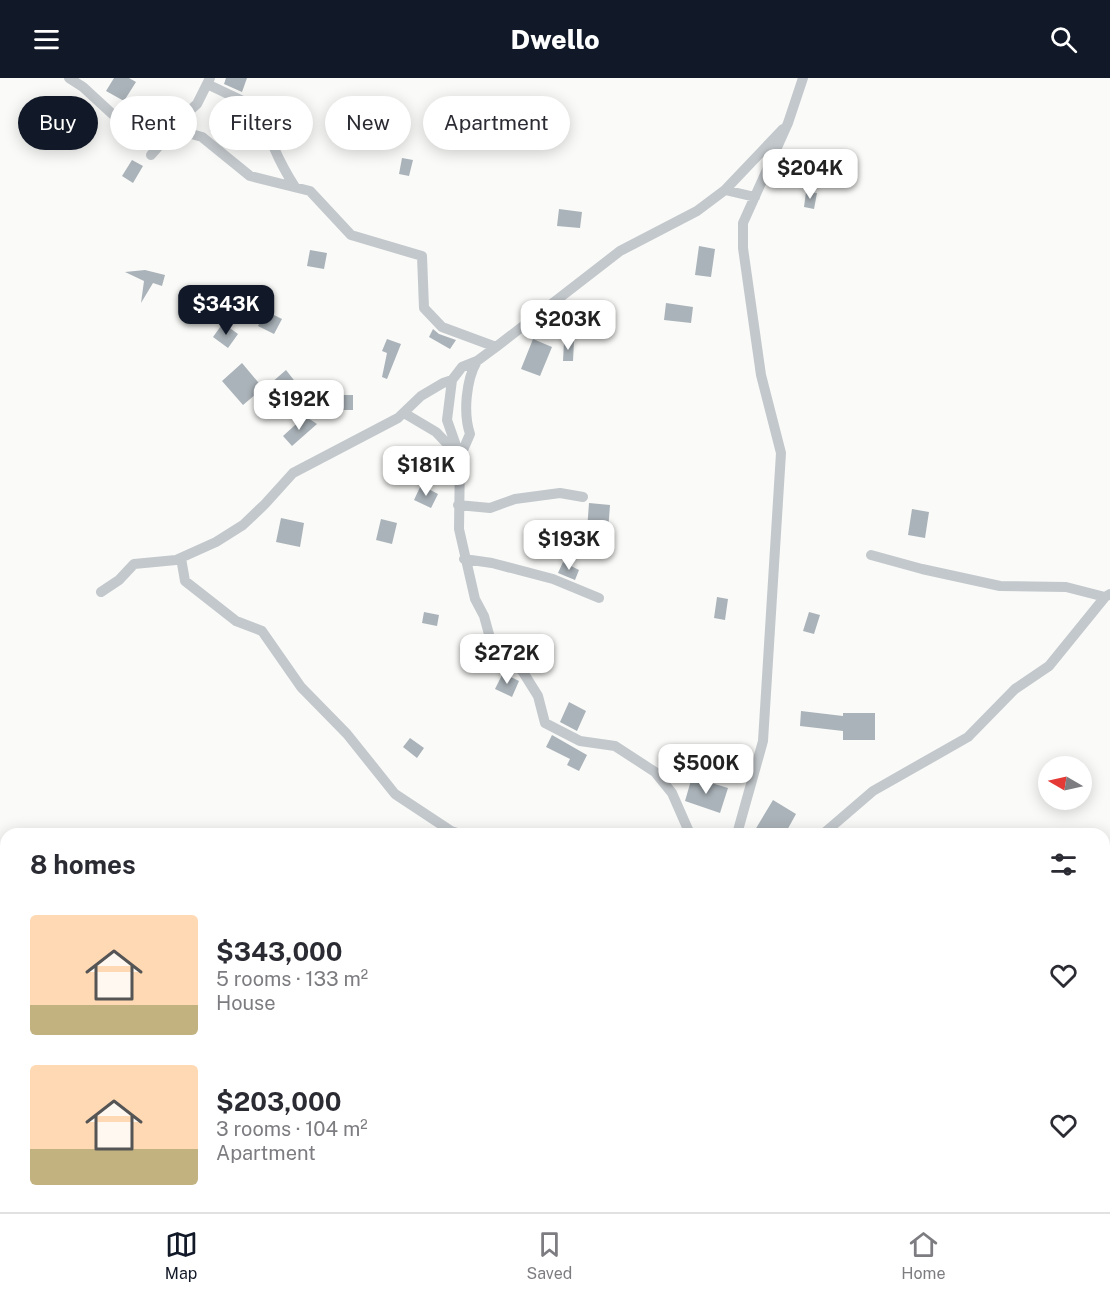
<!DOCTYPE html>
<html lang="en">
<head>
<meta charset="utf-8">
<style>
	body { margin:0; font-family:"Public Sans",sans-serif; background:#f2f2f3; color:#2b2b33; height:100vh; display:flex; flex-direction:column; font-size:22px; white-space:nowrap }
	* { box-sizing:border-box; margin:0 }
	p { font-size:20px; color:#7c7c81 }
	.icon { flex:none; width:33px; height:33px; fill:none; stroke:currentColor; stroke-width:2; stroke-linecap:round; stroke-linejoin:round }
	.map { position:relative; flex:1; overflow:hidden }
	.sheet { position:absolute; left:0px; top:750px; width:1110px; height:384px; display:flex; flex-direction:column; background:#fff; border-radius:18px 18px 0 0; box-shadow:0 3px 15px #0003 }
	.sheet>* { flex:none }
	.top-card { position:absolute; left:18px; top:18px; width:600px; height:54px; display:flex; gap:12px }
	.needle { width:39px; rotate:279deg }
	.buttons { position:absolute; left:1038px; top:678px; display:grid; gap:12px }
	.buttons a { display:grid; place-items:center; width:54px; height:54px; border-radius:50%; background:#fff; box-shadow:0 3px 15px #0003; font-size:30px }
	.price { position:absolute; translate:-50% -51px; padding:0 14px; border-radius:12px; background:#fff; color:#222; font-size:20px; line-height:39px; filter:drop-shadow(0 2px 3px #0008) }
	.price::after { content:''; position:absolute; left:50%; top:36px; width:18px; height:14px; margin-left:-9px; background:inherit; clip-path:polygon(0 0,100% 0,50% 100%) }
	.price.current { background:#111827; color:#fff }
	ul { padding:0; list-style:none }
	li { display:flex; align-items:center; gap:18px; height:150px; padding:0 30px }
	li span { display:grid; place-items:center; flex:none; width:168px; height:120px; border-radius:6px; color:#555 }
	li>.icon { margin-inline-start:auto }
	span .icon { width:72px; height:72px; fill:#fffc; stroke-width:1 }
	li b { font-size:26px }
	h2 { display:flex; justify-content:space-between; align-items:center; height:72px; padding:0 30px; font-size:26px }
	.pill { padding:0 21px; border-radius:27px; background:#fff; box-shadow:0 3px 15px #0003; font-size:21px; line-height:54px }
	.pill.current { background:#111827; color:#fff }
	header { display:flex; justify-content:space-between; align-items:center; height:78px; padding:0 30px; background:#111827; color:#fff; font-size:27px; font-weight:800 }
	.menu { display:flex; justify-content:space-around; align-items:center; height:84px; border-top:2px solid #e1e1e2; background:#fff; font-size:16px; color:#7c7c81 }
	.menu a { display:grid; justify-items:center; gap:3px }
	.menu .current { color:#111827 }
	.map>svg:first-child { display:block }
	.building { fill:#aab3b9 }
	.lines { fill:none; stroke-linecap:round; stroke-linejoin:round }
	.street { stroke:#c3c8cc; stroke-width:10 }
</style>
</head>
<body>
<header><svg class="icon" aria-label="menu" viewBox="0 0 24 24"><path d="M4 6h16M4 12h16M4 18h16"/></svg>Dwello<svg class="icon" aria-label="search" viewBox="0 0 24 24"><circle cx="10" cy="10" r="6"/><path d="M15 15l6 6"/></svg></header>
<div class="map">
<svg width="1110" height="1134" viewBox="0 0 1110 1134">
	<rect width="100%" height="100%" fill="#fafaf8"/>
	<path class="building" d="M 114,0 L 129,0 L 136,4 L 124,23 L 106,13 Z
		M 226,0 L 247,0 L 242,14 L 224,6 Z
		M 341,30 L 355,33 L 350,61 L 336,58 Z
		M 215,32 L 234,36 L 230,57 L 210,53 Z
		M 402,80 L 413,82 L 409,98 L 399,96 Z
		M 132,82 L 143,88 L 133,105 L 122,98 Z
		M 806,114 L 817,115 L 814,131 L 804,129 Z
		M 559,131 L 582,134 L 580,150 L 557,148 Z
		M 699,168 L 715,171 L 711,199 L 695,197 Z
		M 310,172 L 327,175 L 324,191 L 307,188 Z
		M 145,192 L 165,197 L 162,208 L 153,205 L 141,225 L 144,203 L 125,194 Z
		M 666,225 L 693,229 L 691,245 L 664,242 Z
		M 266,233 L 282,241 L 274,256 L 258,248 Z
		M 223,245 L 238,256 L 228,270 L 213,259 Z
		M 433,251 L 439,256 L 456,262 L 450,271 L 429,259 Z
		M 387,261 L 401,266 L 387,301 L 382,299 L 387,275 L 382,273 Z
		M 533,261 L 552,269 L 540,298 L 521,291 Z
		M 564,263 L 574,263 L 573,283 L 563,283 Z
		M 242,285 L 263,310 L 243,327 L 222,303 Z
		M 286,292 L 297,306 L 283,319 L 271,305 Z
		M 335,317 L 353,317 L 353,332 L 335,332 Z
		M 305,338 L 317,346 L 292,368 L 283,358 Z
		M 421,407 L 438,416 L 431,430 L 414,422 Z
		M 589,425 L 610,427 L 607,467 L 586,466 Z
		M 912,431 L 929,434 L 925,460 L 908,457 Z
		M 281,440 L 304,445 L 300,469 L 276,464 Z
		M 381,441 L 397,445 L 392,466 L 376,462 Z
		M 563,484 L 579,492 L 575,502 L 558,495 Z
		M 717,519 L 728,521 L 725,542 L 714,540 Z
		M 424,534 L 439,537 L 437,548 L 422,545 Z
		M 809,534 L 820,537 L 814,556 L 803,553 Z
		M 503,595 L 519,603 L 512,619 L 495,611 Z
		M 569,624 L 586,633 L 577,653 L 560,644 Z
		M 801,633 L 843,638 L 843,635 L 875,635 L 875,662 L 843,662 L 843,653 L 800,648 Z
		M 552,657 L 587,677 L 579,693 L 567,687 L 570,681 L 546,669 Z
		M 410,660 L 424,670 L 417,680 L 403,669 Z
		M 692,699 L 728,710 L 720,735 L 685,723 Z
		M 773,722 L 796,736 L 785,756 L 762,756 L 755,752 Z"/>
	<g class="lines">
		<path class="street" d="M 69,0 L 83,9 L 121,44 L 174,51 L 202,59 L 250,98 L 310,113 L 351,157 L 422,178 L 424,230 L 442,249 L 496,269 L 620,173 L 697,133 L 725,112 L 755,119
			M 207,6 L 262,32 C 268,61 279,84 295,109
			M 151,77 L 174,51 L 179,42 L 197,26 L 210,0
			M 725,112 L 783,51
			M 496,269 L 477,283 L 462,289 L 452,302 L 447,342 L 460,379 L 459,451 L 475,521 L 484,538 L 490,560 L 523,594 L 538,618 L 545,645 L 580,663 L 615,668 L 655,694 L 672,715 L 690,756
			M 404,335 L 436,354 L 460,379 L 470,356 C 463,335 466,302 477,283
			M 458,427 L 490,430 L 515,421 L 560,415 L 583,419
			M 871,477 L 922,491 L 1000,508 L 1066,509 L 1105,519
			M 181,480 L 185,503 L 236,543 L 262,553 L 301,609 L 347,656 L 395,716 L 451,753 L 460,756
			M 464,481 L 492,485 L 553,501 L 599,520
			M 101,514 L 119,502 L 134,486 L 176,482 L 216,464 L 243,447 L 265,426 L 293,395 L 398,340 L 421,318 L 443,305 L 452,302
			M 737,756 L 763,663 L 781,375 L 761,297 L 743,170 L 743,145 L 788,45 L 803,0
			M 823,756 L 873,713 L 968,659 L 1015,611 L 1049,588 L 1105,519 L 1110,516
			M 0,830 L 6,837
			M 0,931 L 6,930
			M 569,1134 L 574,1128"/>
	</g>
</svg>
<div class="buttons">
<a><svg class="needle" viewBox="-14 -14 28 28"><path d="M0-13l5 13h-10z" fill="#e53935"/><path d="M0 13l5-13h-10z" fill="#7c7c81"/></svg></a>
</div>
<b class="price" style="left:810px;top:122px">$204K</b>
<b class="price current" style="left:226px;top:258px">$343K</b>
<b class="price" style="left:568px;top:273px">$203K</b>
<b class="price" style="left:299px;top:353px">$192K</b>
<b class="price" style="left:426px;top:419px">$181K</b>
<b class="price" style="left:569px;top:493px">$193K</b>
<b class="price" style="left:507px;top:607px">$272K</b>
<b class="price" style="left:706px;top:717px">$500K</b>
<div class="top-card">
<a class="pill current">Buy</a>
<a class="pill">Rent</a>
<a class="pill">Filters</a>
<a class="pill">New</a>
<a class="pill">Apartment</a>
</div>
<section class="sheet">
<h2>8 homes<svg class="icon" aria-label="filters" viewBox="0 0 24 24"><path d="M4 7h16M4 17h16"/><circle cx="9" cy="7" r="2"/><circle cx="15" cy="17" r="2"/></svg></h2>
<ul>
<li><span style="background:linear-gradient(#ffd9b3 75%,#c2b280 0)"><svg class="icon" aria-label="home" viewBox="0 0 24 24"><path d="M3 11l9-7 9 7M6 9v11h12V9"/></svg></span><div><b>$343,000</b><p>5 rooms · 133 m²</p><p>House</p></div><svg class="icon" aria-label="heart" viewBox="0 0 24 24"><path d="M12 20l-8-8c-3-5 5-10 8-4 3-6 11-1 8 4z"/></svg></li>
<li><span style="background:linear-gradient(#ffd9b3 70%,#c2b280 0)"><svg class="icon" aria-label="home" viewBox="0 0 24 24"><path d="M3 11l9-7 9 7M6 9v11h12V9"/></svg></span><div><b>$203,000</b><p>3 rooms · 104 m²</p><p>Apartment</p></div><svg class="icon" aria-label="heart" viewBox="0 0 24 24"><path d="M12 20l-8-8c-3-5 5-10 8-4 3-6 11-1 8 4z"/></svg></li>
</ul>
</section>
</div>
<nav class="menu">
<a class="current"><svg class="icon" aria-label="map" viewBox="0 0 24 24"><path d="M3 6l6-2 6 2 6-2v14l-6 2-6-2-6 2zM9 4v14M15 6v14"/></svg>Map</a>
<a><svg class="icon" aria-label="saved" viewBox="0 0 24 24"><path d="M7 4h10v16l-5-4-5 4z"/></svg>Saved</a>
<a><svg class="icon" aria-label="home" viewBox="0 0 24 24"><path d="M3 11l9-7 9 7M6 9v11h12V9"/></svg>Home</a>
</nav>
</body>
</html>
